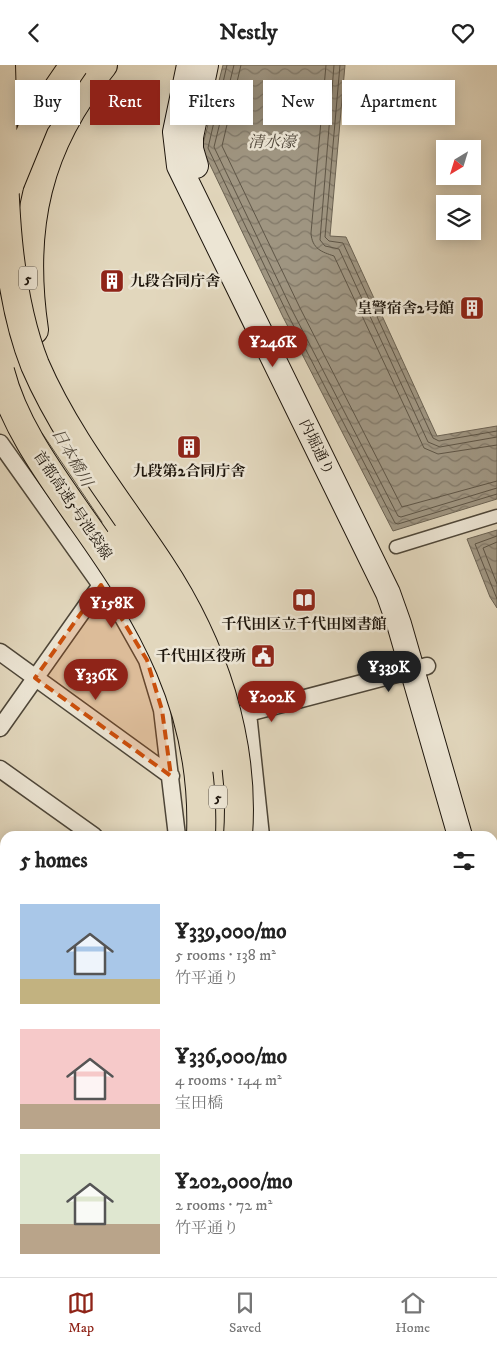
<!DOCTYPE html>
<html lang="en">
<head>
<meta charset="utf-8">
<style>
	body { margin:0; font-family:"IM FELL DW Pica","Noto Serif JP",serif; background:#f6f6f6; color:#222; height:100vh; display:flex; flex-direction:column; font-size:19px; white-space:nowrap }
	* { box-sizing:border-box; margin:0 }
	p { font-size:16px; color:#767676 }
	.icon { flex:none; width:28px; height:28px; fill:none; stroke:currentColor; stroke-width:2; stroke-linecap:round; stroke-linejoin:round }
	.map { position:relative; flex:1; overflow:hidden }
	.panel { position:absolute; left:0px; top:766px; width:498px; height:446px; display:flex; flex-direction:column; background:#fff; border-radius:15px 15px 0 0; box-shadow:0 2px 12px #0003 }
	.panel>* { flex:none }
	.guide { position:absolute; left:15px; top:15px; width:468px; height:45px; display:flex; gap:10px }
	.needle { width:32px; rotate:218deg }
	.tools { position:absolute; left:436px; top:75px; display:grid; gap:10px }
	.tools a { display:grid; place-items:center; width:45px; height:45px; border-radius:0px; background:#fff; box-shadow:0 2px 12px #0003; font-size:25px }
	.price { position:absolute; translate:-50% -42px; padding:0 11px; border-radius:18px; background:#8f2418; color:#fff; font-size:16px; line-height:32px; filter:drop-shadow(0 1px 2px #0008) }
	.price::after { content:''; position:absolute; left:50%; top:30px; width:15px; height:11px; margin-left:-8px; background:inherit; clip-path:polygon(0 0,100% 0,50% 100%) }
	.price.active { background:#222; color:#fff }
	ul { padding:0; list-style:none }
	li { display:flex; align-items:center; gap:15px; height:125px; padding:0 20px }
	li span { display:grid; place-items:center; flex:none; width:140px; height:100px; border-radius:0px; color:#555 }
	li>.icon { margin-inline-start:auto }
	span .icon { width:60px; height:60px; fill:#fffc; stroke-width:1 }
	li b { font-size:21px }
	h2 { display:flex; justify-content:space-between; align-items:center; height:60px; padding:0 20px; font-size:21px }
	.pill { padding:0 18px; border-radius:0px; background:#fff; box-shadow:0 2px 12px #0003; font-size:18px; line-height:45px }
	.pill.active { background:#8f2418; color:#fff }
	header { display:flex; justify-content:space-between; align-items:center; height:65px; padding:0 20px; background:#fff; font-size:22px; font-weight:800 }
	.dock { display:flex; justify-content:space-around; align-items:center; height:70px; border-top:1px solid #e0e0e0; background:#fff; font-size:14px; color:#767676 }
	.dock a { display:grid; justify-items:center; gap:2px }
	.dock .active { color:#8f2418 }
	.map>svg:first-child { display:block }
	.water { fill:url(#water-waves); stroke:#6b6252 }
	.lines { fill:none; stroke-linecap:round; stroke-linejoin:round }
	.shore { stroke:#5e5546; stroke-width:1 }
	.pedestrian-casing { stroke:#4e4638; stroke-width:15 }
	.minor-casing { stroke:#4e4638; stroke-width:19 }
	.secondary-casing { stroke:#1d150c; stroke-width:26 }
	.primary-casing { stroke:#1d150c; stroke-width:29 }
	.motorway-casing { stroke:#1d150c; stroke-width:30 }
	.pedestrian { stroke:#ece5d4; stroke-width:12 }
	.minor { stroke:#ece5d4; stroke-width:16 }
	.secondary { stroke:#ece5d4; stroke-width:24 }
	.primary { stroke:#e2d7bd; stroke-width:26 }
	.motorway { stroke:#e2d7bd; stroke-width:28 }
	.motorway-bridge-casing { stroke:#1d150c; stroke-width:30; stroke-linecap:butt }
	.motorway-bridge { stroke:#e2d7bd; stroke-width:28 }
	.marked { fill:#ca4f0c; fill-opacity:0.2; stroke:#ca4f0c; stroke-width:4; stroke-dasharray:10 6; stroke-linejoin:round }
	.labels { text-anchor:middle; stroke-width:5; stroke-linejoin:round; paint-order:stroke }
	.shield { fill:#ece5d4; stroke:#5b5348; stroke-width:1 }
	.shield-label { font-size:14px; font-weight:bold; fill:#1d150c }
	.poi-label { font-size:15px; font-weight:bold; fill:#1d150c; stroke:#ece5d4; text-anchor:end }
	.street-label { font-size:15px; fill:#1d150c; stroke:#ece5d4 }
	.water-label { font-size:16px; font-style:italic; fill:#51483b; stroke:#ece5d4 }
</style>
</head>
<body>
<header><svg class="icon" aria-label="back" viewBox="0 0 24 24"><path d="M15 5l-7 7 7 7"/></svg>Nestly<svg class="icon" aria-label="heart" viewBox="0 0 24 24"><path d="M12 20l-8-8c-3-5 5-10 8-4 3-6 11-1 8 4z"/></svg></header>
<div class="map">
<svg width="497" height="1212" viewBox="0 0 497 1212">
	<defs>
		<pattern id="water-waves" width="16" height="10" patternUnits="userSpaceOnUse" patternTransform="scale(1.25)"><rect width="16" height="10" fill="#9f9581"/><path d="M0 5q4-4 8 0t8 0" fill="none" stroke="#817868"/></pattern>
	</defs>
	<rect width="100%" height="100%" fill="#e2d7bd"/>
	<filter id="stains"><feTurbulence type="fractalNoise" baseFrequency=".004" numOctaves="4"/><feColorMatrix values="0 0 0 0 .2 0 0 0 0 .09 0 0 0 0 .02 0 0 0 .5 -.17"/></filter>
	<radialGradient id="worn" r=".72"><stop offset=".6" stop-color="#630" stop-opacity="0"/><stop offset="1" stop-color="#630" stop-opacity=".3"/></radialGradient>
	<path class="water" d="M 223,0 L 345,0 L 330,171 L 346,172 L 437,371 L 497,361 L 497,434 L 393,466 L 283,252 L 202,83 Z
		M 497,465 L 497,543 L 490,532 L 467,474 Z"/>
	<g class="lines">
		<path class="shore" d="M 227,0 L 208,83 L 288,250 L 395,458 L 398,459 L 497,429
			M 234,0 L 214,82 L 293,247 L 398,451 L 401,452 L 497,423
			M 241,0 L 222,81 L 300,243 L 402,442 L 497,416
			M 326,0 L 311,168 C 312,184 322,187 334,191 L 424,383 L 438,389 L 497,380
			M 334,0 L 320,175 L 325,181 L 339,184 L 428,377 L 440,382 L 497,372
			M 340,0 L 325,172 L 329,176 L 343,178 L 433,373 L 439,376 L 497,366
			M 42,368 L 102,457
			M 497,471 L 475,479 L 497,534
			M 497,477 L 483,483 L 497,519"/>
		<defs>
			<path id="pedestrian" d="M 396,482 L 497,451"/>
			<path id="minor" d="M 0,378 L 120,547 L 147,595 L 162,645 L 177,771
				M 0,587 L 171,711
				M 248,648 L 261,771
				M 220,653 L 248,648 L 427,601
				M 0,663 L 101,520
				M 0,704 L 94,771
				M 0,1072 L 5,1075
				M 0,1171 L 5,1162
				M 119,1212 L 121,1208
				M 247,1212 L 249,1208"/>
			<path id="secondary" d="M 189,0 L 175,67 L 179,101 L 388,528 L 399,559 L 460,771
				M 196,101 L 191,84 L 191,72 L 206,0
				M 492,834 L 497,850
				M 492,927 L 497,914"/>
			<path id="primary" d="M 0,876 L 5,879
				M 0,912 L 5,915
				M 492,1146 L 497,1148
				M 492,1176 L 497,1179
				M 385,1212 L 387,1208"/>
			<path id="motorway" d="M 34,265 C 19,163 37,80 103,0
				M 215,693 L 218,771
				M 22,1212 L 25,1208
				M 61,1212 L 64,1208"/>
		</defs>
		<use href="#pedestrian" class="pedestrian-casing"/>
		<use href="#minor" class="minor-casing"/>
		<use href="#secondary" class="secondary-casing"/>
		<use href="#primary" class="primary-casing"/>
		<use href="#motorway" class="motorway-casing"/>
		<use href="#pedestrian" class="pedestrian"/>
		<use href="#minor" class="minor"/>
		<use href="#secondary" class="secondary"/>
		<use href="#primary" class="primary"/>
		<use href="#motorway" class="motorway"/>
		<defs>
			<path id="motorway-bridge" d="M 1,0 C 4,95 0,212 35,300 C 66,372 117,435 160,500 C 213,580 245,675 238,771
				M 10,118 L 35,57 L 74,0
				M 0,306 C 14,361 50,409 82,455 C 153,555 206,644 201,771
				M 120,474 C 170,549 199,603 215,693"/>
		</defs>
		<use href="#motorway-bridge" class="motorway-bridge-casing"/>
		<use href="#motorway-bridge" class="motorway-bridge"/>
	</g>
	<path class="marked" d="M 101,520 L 147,595 L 162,645 L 171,711 L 35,613 Z"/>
	<defs>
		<symbol id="building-square" viewBox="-11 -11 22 22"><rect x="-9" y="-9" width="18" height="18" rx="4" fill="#8f2418" stroke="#ece5d4"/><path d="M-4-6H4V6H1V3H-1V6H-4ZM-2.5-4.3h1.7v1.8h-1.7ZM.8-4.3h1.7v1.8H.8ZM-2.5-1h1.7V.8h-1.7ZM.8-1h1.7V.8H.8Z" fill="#fff"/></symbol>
		<symbol id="library-square" viewBox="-11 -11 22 22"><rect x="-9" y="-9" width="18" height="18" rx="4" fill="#8f2418" stroke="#ece5d4"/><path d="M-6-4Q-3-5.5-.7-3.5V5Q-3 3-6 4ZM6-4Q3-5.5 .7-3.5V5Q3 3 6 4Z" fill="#fff"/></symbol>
		<symbol id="civic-square" viewBox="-11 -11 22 22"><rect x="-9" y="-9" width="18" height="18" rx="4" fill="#8f2418" stroke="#ece5d4"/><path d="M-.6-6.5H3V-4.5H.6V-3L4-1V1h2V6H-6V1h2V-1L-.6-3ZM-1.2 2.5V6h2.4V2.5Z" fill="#fff"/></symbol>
	</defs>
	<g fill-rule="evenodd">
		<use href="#building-square" x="98" y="202" width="28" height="28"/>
		<use href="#building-square" x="458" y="229" width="28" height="28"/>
		<use href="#building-square" x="175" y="368" width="28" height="28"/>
		<use href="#library-square" x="290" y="521" width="28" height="28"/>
		<use href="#civic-square" x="249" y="577" width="28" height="28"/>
	</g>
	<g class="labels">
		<g class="shield">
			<rect x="19" y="201.5" width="18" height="23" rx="4"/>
			<rect x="209" y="720.5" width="18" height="23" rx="4"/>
		</g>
		<g class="shield-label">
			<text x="28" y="218">5</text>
			<text x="218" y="737">5</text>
		</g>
		<g class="poi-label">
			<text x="130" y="221" text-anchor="start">九段合同庁舎</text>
			<text x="454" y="248">皇警宿舎2号館</text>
			<text x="189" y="411" text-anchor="middle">九段第2合同庁舎</text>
			<text x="304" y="564" text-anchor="middle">千代田区立千代田図書館</text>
			<text x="246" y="596">千代田区役所</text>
		</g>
		<g class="street-label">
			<text transform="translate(317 382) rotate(64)" y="5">内堀通り</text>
			<text transform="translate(73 440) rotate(56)" y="5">首都高速5号池袋線</text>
		</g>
		<g class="water-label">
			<text x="272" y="82">清水濠</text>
			<text transform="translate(73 392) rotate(60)" y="6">日本橋川</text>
		</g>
	</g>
	<rect width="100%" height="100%" filter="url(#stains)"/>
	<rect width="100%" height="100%" fill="url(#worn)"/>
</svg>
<div class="tools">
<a><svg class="needle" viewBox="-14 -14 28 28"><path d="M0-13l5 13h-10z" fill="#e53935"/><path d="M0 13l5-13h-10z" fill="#767676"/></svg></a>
<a><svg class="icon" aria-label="layers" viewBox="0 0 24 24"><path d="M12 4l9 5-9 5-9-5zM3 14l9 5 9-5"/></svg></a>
</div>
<b class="price" style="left:273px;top:303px">¥246K</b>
<b class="price" style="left:112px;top:564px">¥158K</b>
<b class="price active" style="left:389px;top:628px">¥339K</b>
<b class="price" style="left:96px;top:636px">¥336K</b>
<b class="price" style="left:272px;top:658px">¥202K</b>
<div class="guide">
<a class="pill">Buy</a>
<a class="pill active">Rent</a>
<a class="pill">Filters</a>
<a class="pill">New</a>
<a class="pill">Apartment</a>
</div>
<section class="panel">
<h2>5 homes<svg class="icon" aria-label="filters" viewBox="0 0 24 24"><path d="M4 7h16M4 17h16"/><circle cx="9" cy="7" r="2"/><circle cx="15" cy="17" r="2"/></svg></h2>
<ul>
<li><span style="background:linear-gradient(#a9c7e8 75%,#c2b280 0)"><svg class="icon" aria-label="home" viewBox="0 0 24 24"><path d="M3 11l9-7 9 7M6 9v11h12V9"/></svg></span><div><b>¥339,000/mo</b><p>5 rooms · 138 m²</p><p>竹平通り</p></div></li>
<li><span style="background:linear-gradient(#f6c9c9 75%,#b9a48a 0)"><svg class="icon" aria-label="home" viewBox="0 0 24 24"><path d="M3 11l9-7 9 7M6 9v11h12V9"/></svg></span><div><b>¥336,000/mo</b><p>4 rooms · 144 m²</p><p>宝田橋</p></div></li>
<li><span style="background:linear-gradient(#dfe7d0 70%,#b9a48a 0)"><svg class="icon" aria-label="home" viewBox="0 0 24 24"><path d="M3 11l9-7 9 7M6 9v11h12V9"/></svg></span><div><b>¥202,000/mo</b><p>2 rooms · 72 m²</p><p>竹平通り</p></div></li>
</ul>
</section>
</div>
<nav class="dock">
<a class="active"><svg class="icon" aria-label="map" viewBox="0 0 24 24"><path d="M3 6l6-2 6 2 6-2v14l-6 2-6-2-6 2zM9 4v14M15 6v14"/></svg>Map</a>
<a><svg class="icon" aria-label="saved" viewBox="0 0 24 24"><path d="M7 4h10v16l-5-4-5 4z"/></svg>Saved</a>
<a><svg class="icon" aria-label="home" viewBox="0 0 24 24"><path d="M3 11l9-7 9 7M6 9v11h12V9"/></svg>Home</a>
</nav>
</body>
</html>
